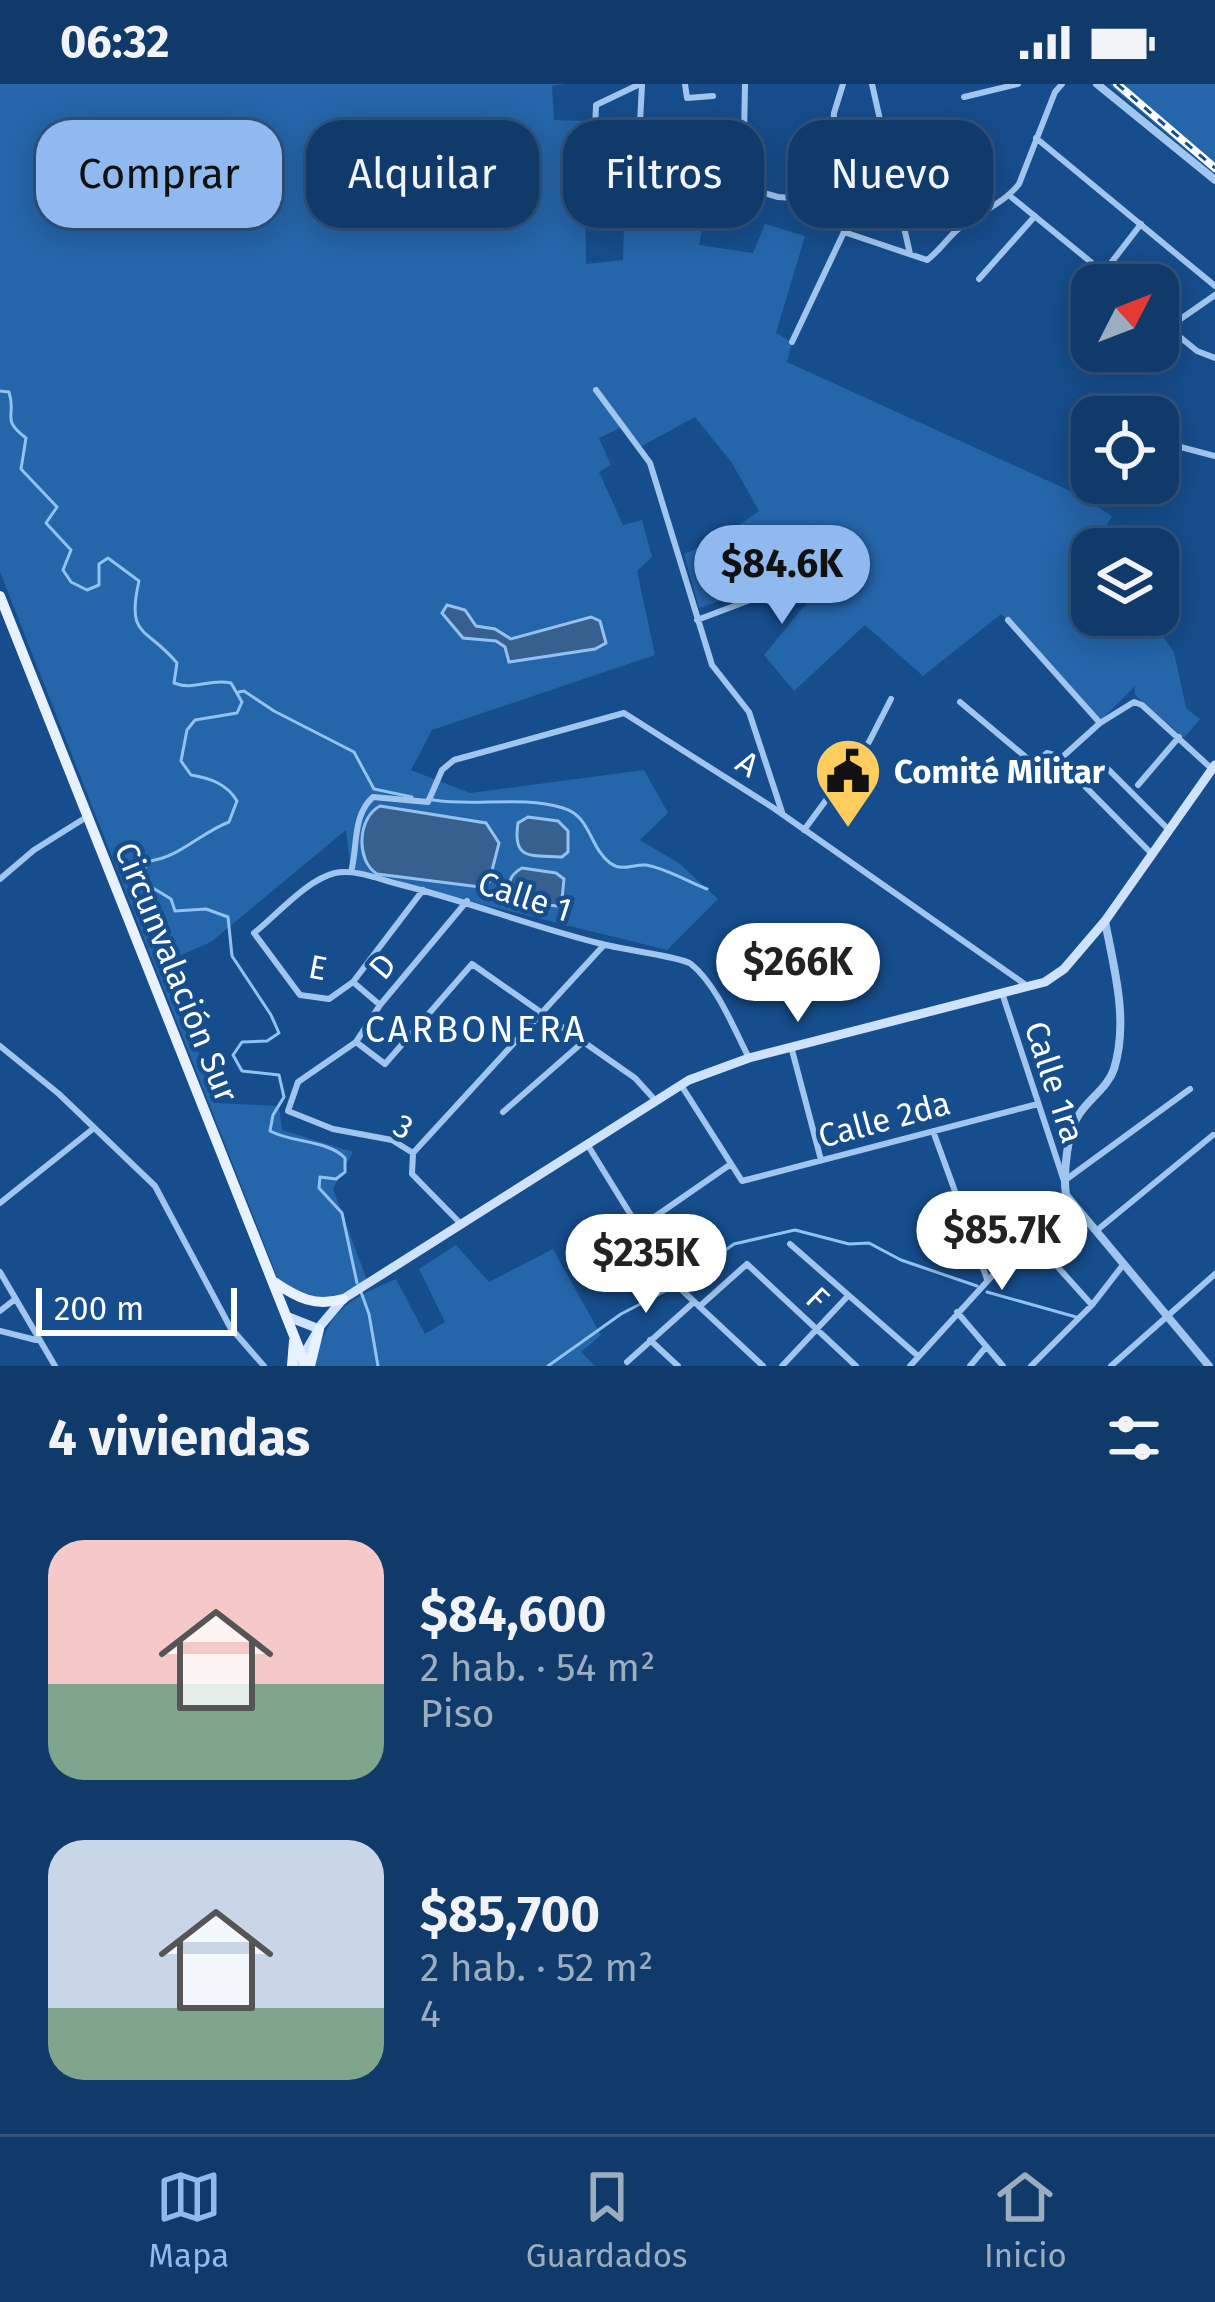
<!DOCTYPE html>
<html lang="es">
<head>
<meta charset="utf-8">
<style>
	body { margin:0; font-family:"Fira Sans",sans-serif; background:#1e4571; color:#f1f3f6; height:100vh; display:flex; flex-direction:column; font-size:45px; white-space:nowrap }
	* { box-sizing:border-box; margin:0 }
	p { font-size:39px; color:#9cadc0 }
	.icon { flex:none; width:66px; height:66px; fill:none; stroke:currentColor; stroke-width:2; stroke-linecap:round; stroke-linejoin:round }
	.map { position:relative; height:1282px; overflow:hidden }
	.details { display:flex; flex-direction:column; background:#103a69; flex:1 }
	.details>* { flex:none }
	.guide { position:absolute; left:36px; top:36px; width:1143px; height:108px; display:flex; gap:24px }
	.needle { width:78px; rotate:48deg }
	.fabs { position:absolute; left:1071px; top:180px; display:grid; gap:24px }
	.fabs a { display:grid; place-items:center; width:108px; height:108px; border-radius:24px; background:#103a69; box-shadow:0 6px 30px #0003,0 0 0 3px #30547d; font-size:60px }
	.scale { position:absolute; left:36px; bottom:30px; width:201px; box-sizing:border-box; padding-left:12px; border:6px solid #fff; border-top:0; font-size:33px; line-height:42px; white-space:nowrap; color:#fff; -webkit-text-stroke:9px #164d8c; paint-order:stroke }
	.price { position:absolute; translate:-50% -102px; padding:0 27px; border-radius:42px; background:#fff; color:#222; font-size:39px; line-height:78px; filter:drop-shadow(0 3px 6px #0008) }
	.price::after { content:''; position:absolute; left:50%; top:72px; width:36px; height:27px; margin-left:-18px; background:inherit; clip-path:polygon(0 0,100% 0,50% 100%) }
	.price.active { background:#90b9f0; color:#111 }
	ul { padding:0; list-style:none }
	li { display:flex; align-items:center; gap:36px; height:300px; padding:0 48px }
	li span { display:grid; place-items:center; flex:none; width:336px; height:240px; border-radius:36px; color:#555 }
	li>.icon { margin-inline-start:auto }
	span .icon { width:144px; height:144px; fill:#fffc; stroke-width:1 }
	li b { font-size:51px }
	h2 { display:flex; justify-content:space-between; align-items:center; height:144px; padding:0 48px; font-size:51px }
	.tag { padding:0 42px; border-radius:36px; background:#103a69; box-shadow:0 6px 30px #0003,0 0 0 3px #30547d; font-size:42px; line-height:108px }
	.tag.active { background:#90b9f0; color:#111 }
	.status { display:flex; justify-content:space-between; align-items:center; height:84px; padding:0 60px; background:#103a69; direction:ltr }
	.status svg { height:33px; fill:currentColor }
	.dock { display:flex; justify-content:space-around; align-items:center; height:168px; border-top:3px solid #30547d; background:#103a69; font-size:33px; color:#9cadc0 }
	.dock a { display:grid; justify-items:center; gap:6px }
	.dock .active { color:#90b9f0 }
	.map>svg:first-child { display:block }
	.green { fill:#2565a9 }
	.water { fill:#37608e; stroke:#92c2f2; stroke-width:3 }
	.lines { fill:none; stroke-linecap:round; stroke-linejoin:round }
	.stream { stroke:#92c2f2; stroke-width:3 }
	.minor { stroke:#a0c6ef; stroke-width:6 }
	.tertiary { stroke:#a0c6ef; stroke-width:8 }
	.secondary { stroke:#cee2fb; stroke-width:9 }
	.primary { stroke:#e8f2ff; stroke-width:10 }
	.rail-casing { stroke:#fff; stroke-width:8 }
	.rail { stroke:#164d8c; stroke-width:3; stroke-dasharray:9; stroke-linecap:butt }
	.labels { text-anchor:middle; stroke-width:9; stroke-linejoin:round; paint-order:stroke }
	.street-label { font-size:33px; fill:#fff; stroke:#164d8c }
	.poi-label { font-size:33px; font-weight:bold; fill:#fff; stroke:#164d8c; text-anchor:start }
	.neighbourhood-label { font-size:36px; letter-spacing:3px; fill:#fff; stroke:#164d8c }
</style>
</head>
<body>
<div class="status"><b>06:32</b><svg viewBox="0 0 49 12"><path d="M0 12V9h3v3zM5 12V6h3v6zM10 12V3h3v9zM15 12V0h3v12zM26 1h20v11H26zM47 4h2v5h-2z"/></svg></div>
<div class="map">
<svg width="1215" height="1282" viewBox="0 0 1215 1282">
	<rect width="100%" height="100%" fill="#164d8c"/>
	<path class="green" d="M 0,0 L 565,0 L 552,2 L 554,36 L 584,37 L 586,180 L 623,176 L 625,109 L 659,102 L 669,67 L 710,74 L 707,120 L 699,161 L 753,169 L 765,140 L 805,152 L 776,249 L 792,258 L 787,278 L 1077,410 L 1112,432 L 1092,465 L 1092,531 L 1147,531 L 1174,568 L 1186,624 L 1200,635 L 1184,654 L 1135,611 L 1135,602 L 1101,636 L 1001,530 L 923,592 L 865,541 L 794,607 L 764,571 L 841,477 L 809,440 L 784,467 L 790,486 L 760,504 L 699,524 L 684,470 L 719,455 L 759,427 L 732,379 L 695,333 L 642,362 L 622,343 L 599,354 L 611,381 L 599,388 L 623,441 L 642,436 L 652,473 L 637,487 L 655,571 L 432,646 L 411,686 L 470,709 L 644,686 L 668,729 L 640,756 L 680,780 L 718,815 L 667,866 L 351,788 L 346,746 L 211,858 L 165,878 L 217,1019 L 279,1022 L 282,1046 L 353,1068 L 333,1105 L 367,1196 C 329,1222 315,1218 278,1195 L 0,488 Z
		M 1108,0 L 1215,0 L 1215,90 Z
		M 456,1161 L 489,1198 L 553,1165 L 601,1251 L 581,1268 L 595,1282 L 314,1282 C 327,1228 346,1216 396,1195 L 425,1250 L 445,1238 L 419,1185 Z"/>
	<path class="water" d="M 447,521 L 465,526 L 476,542 L 495,545 L 511,555 L 591,533 L 600,537 L 606,559 L 595,565 L 509,578 L 505,563 L 496,557 L 463,554 L 442,529 Z
		M 380,722 L 486,739 L 499,759 L 489,798 L 480,803 L 377,790 C 355,776 358,733 380,722 Z
		M 528,733 L 558,737 L 568,747 L 568,768 L 562,773 C 531,771 512,777 518,739 Z
		M 522,784 L 556,789 L 564,795 L 562,815 L 557,822 L 515,818 C 506,805 507,792 522,784 Z"/>
	<g class="lines">
		<path class="stream" d="M 0,307 L 9,308 C 17,333 0,334 26,354 L 21,385 L 57,423 L 46,439 L 71,466 L 63,486 L 71,498 L 87,506 L 99,501 L 99,480 L 108,474 L 139,497 C 126,554 146,542 177,579 L 174,599 C 194,607 210,594 231,599 L 242,618 L 237,629 L 195,636 L 187,646 L 181,677 L 191,691 C 210,694 227,700 237,717 L 229,738 C 200,749 180,773 150,777 L 144,785 L 148,801 L 171,815 L 175,827 L 206,825 L 228,833 L 232,872 L 271,931 L 279,949 L 267,957 L 242,958 L 233,971 L 242,987 L 279,991 L 284,1013 L 273,1031 L 270,1047 C 292,1059 328,1056 345,1074 L 345,1088 L 336,1095 L 320,1093 L 319,1104 L 342,1129 L 357,1199
			M 239,608 L 244,607 L 274,627 L 354,668 L 374,705 L 412,713
			M 433,716 C 477,723 520,711 563,724 C 591,732 589,763 610,779 C 622,788 633,780 646,781 C 665,784 689,798 707,805
			M 680,1198 L 734,1160 L 795,1146 L 849,1160 L 869,1159 L 901,1176 L 977,1202
			M 361,1208 L 369,1230 L 378,1282
			M 987,1208 L 1076,1233
			M 548,1282 L 621,1230 L 671,1204"/>
		<path class="minor" d="M 685,0 L 687,14 L 713,12
			M 745,0 L 743,103 L 778,113 L 837,117
			M 872,0 L 910,170
			M 964,13 L 1018,0
			M 1036,54 L 1215,202
			M 639,57 L 642,1
			M 594,73 L 596,21 L 640,0
			M 1010,112 L 1119,201
			M 844,148 L 927,176 C 941,166 949,151 963,141 C 982,127 1004,119 1019,100 L 1055,8 L 1062,0
			M 1104,188 L 1141,140
			M 979,195 L 1035,132
			M 1158,235 L 1197,267 L 1215,274
			M 1169,243 L 1215,211
			M 792,258 L 844,148 L 836,110 L 832,64 L 834,29 L 843,0
			M 596,306 L 650,379 L 712,581 L 749,628 L 782,728
			M 1158,357 L 1215,372
			M 697,536 L 758,513 L 781,522 L 825,472
			M 1008,536 L 1100,639
			M 960,618 L 1034,680 L 1047,669 L 1054,671 L 1150,768
			M 1059,676 L 1100,639 L 1134,618 L 1142,621 L 1212,685
			M 1108,685 L 1168,745
			M 1138,701 L 1179,653
			M 804,746 L 869,658 L 891,615
			M 351,788 C 358,762 352,732 373,713 L 428,718 L 442,686 L 454,676 L 624,629 L 772,723 L 1026,901
			M 0,795 L 34,766 L 85,734
			M 423,806 L 353,898 L 329,915 L 300,911 L 254,849 C 277,831 306,796 335,789 C 355,785 379,795 398,800 C 467,817 533,843 602,860 C 619,865 682,873 691,880 C 717,901 734,945 749,974
			M 353,898 L 380,921
			M 1003,912 L 1064,1097 L 1190,1005
			M 356,958 L 385,980 L 472,880 L 635,994 L 655,1016
			M 0,962 L 59,1010 L 155,1102 L 230,1243 L 264,1282
			M 792,966 L 821,1076
			M 681,1001 L 742,1097 L 1038,1020
			M 503,1028 L 583,958
			M 933,1047 L 987,1195
			M 587,1060 L 671,1196 L 763,1282
			M 413,1069 L 604,861
			M 0,1119 L 94,1044
			M 462,1141 L 412,1090 L 413,1069 L 392,1056 L 333,1045 L 288,1027 L 298,998 L 356,958 L 380,921 L 467,817
			M 640,1143 L 731,1080
			M 1096,1147 L 1213,1051
			M 1029,1151 L 1091,1220
			M 790,1160 L 918,1272
			M 0,1188 L 55,1282
			M 700,1222 L 747,1180 L 856,1282
			M 0,1227 L 14,1216
			M 957,1228 L 1003,1282
			M 0,1247 L 36,1256
			M 650,1256 L 678,1282
			M 627,1278 L 694,1218
			M 782,1282 L 847,1213
			M 910,1282 L 1065,1112
			M 970,1282 L 986,1263
			M 1031,1282 L 1092,1221 L 1123,1181
			M 1111,1282 L 1215,1190"/>
		<path class="tertiary" d="M 1097,0 L 1215,96
			M 1105,837 C 1114,885 1129,936 1114,985 C 1108,1003 1090,1014 1080,1029 C 1067,1047 1063,1090 1066,1111 L 1209,1282"/>
		<path class="secondary" d="M 286,1232 L 319,1245
			M 297,1282 L 321,1241 L 343,1215 L 689,996 L 749,974 L 1045,898 L 1064,885 L 1105,837 L 1215,681"/>
		<path class="primary" d="M 0,512 L 306,1282
			M 274,1198 C 298,1214 315,1223 343,1215
			M 292,1282 L 294,1257
			M 310,1282 L 319,1245"/>
		<defs>
			<path id="rail" d="M 1117,0 L 1215,84"/>
		</defs>
		<use href="#rail" class="rail-casing"/>
		<use href="#rail" class="rail"/>
	</g>
	<defs>
		<symbol id="civic-pin" viewBox="-11 -11 22 30"><path d="M0 17L-7.5 6A9.5 9.5 0 1 1 7.5 6Z" fill="#ffcc5e" stroke="#164d8c"/><path d="M-.6-6.5H3V-4.5H.6V-3L4-1V1h2V6H-6V1h2V-1L-.6-3ZM-1.2 2.5V6h2.4V2.5Z" fill="#111"/></symbol>
	</defs>
	<g fill-rule="evenodd">
		<use href="#civic-pin" x="810" y="649" width="76" height="104"/>
	</g>
	<g class="labels">
		<g class="street-label">
			<text transform="translate(748 679) rotate(33)" y="12">A</text>
			<text transform="translate(525 812) rotate(18)" y="12">Calle 1</text>
			<text transform="translate(382 882) rotate(-50)" y="12">D</text>
			<text transform="translate(318 883) rotate(11)" y="12">E</text>
			<text transform="translate(177 888) rotate(68)" y="12">Circunvalación Sur</text>
			<text transform="translate(1055 998) rotate(72)" y="12">Calle 1ra</text>
			<text transform="translate(884 1035) rotate(-15)" y="12">Calle 2da</text>
			<text transform="translate(404 1042) rotate(28)" y="12">3</text>
			<text transform="translate(818 1214) rotate(44)" y="12">F</text>
		</g>
		<g class="poi-label">
			<text x="894" y="699">Comité Militar</text>
		</g>
		<g class="neighbourhood-label">
			<text x="476" y="958">CARBONERA</text>
		</g>
	</g>
</svg>
<div class="fabs">
<a><svg class="needle" viewBox="-14 -14 28 28"><path d="M0-13l5 13h-10z" fill="#e53935"/><path d="M0 13l5-13h-10z" fill="#9cadc0"/></svg></a>
<a><svg class="icon" aria-label="locate" viewBox="0 0 24 24"><circle cx="12" cy="12" r="6"/><path d="M12 2v4M12 18v4M2 12h4M18 12h4"/></svg></a>
<a><svg class="icon" aria-label="layers" viewBox="0 0 24 24"><path d="M12 4l9 5-9 5-9-5zM3 14l9 5 9-5"/></svg></a>
</div>
<div class="scale">200 m</div>
<b class="price active" style="left:782px;top:543px">$84.6K</b>
<b class="price" style="left:798px;top:941px">$266K</b>
<b class="price" style="left:1002px;top:1209px">$85.7K</b>
<b class="price" style="left:646px;top:1232px">$235K</b>
<div class="guide">
<a class="tag active">Comprar</a>
<a class="tag">Alquilar</a>
<a class="tag">Filtros</a>
<a class="tag">Nuevo</a>
</div>
</div>
<section class="details">
<h2>4 viviendas<svg class="icon" aria-label="filters" viewBox="0 0 24 24"><path d="M4 7h16M4 17h16"/><circle cx="9" cy="7" r="2"/><circle cx="15" cy="17" r="2"/></svg></h2>
<ul>
<li><span style="background:linear-gradient(#f6c9c9 60%,#7fa58c 0)"><svg class="icon" aria-label="home" viewBox="0 0 24 24"><path d="M3 11l9-7 9 7M6 9v11h12V9"/></svg></span><div><b>$84,600</b><p>2 hab. · 54 m²</p><p>Piso</p></div></li>
<li><span style="background:linear-gradient(#c9d6e8 70%,#7fa58c 0)"><svg class="icon" aria-label="home" viewBox="0 0 24 24"><path d="M3 11l9-7 9 7M6 9v11h12V9"/></svg></span><div><b>$85,700</b><p>2 hab. · 52 m²</p><p>4</p></div></li>
</ul>
</section>
<nav class="dock">
<a class="active"><svg class="icon" aria-label="map" viewBox="0 0 24 24"><path d="M3 6l6-2 6 2 6-2v14l-6 2-6-2-6 2zM9 4v14M15 6v14"/></svg>Mapa</a>
<a><svg class="icon" aria-label="saved" viewBox="0 0 24 24"><path d="M7 4h10v16l-5-4-5 4z"/></svg>Guardados</a>
<a><svg class="icon" aria-label="home" viewBox="0 0 24 24"><path d="M3 11l9-7 9 7M6 9v11h12V9"/></svg>Inicio</a>
</nav>
</body>
</html>
